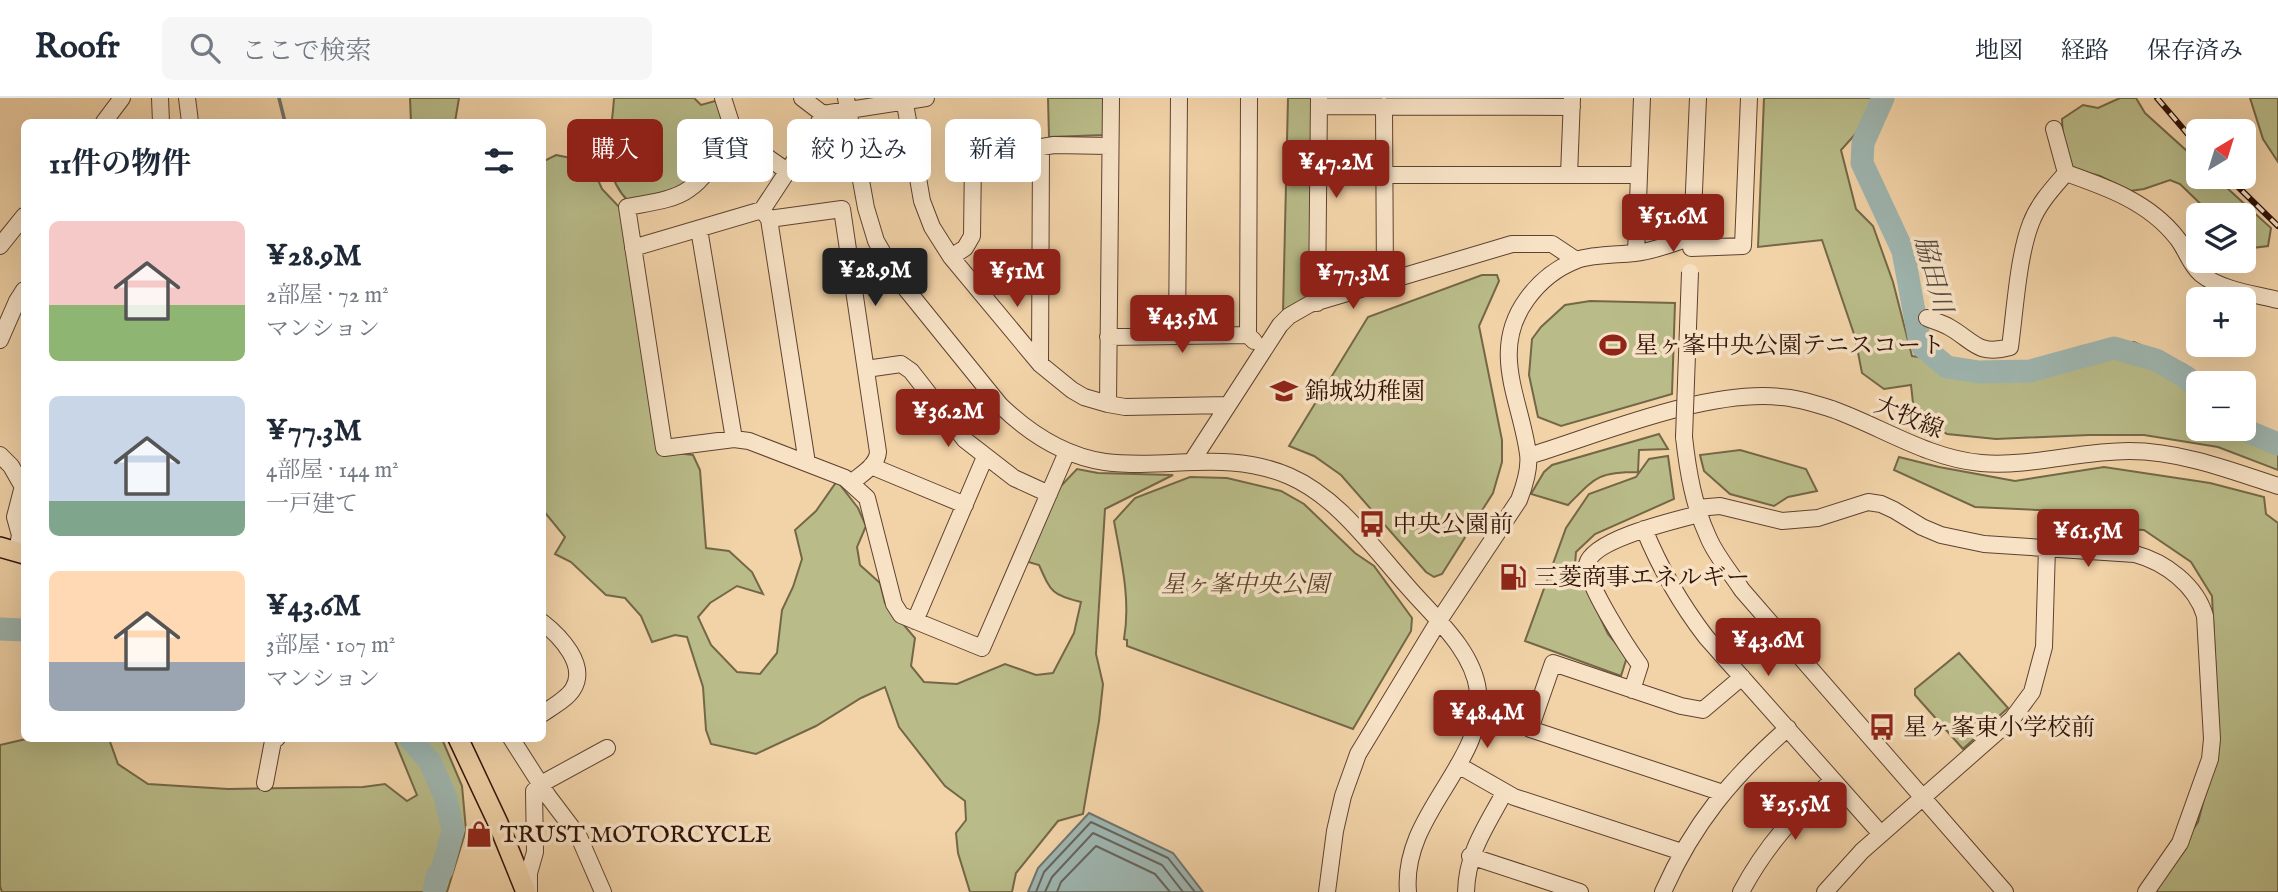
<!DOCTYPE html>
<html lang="ja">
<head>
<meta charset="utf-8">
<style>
	body { margin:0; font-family:"IM FELL English","Noto Serif JP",serif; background:#f6f6f7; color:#1f2937; height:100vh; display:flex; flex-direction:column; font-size:26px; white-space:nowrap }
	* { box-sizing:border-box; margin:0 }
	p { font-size:23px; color:#747a83 }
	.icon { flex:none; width:38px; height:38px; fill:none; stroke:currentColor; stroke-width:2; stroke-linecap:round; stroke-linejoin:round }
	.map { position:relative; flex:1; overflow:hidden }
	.panel { position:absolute; left:21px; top:21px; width:525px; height:623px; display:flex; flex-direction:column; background:#fff; border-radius:10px; box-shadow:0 7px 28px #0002 }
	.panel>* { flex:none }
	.hud { position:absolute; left:567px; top:21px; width:665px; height:63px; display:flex; gap:14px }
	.needle { width:46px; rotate:38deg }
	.fabs { position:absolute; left:2186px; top:21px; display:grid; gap:14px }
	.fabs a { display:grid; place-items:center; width:70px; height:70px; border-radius:10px; background:#fff; box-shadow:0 7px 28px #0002; font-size:35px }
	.price { position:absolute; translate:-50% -60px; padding:0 16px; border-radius:7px; background:#8f2418; color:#fff; font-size:23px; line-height:46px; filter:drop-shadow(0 2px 4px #0008) }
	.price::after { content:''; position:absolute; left:50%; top:42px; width:21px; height:16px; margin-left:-10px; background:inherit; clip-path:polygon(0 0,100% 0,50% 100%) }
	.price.active { background:#222; color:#fff }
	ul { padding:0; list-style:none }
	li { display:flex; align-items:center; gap:21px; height:175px; padding:0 28px }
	li span { display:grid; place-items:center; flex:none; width:196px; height:140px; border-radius:10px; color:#555 }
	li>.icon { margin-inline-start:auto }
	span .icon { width:84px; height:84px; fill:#fffc; stroke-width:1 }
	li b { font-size:30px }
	h2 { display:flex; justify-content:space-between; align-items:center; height:84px; padding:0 28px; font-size:30px }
	.chip { padding:0 24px; border-radius:10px; background:#fff; box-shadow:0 7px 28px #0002; font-size:24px; line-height:63px }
	.chip.active { background:#8f2418; color:#fff }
	header { display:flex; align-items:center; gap:42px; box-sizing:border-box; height:98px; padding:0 35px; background:#fff; border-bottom:2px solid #e0e1e3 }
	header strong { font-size:33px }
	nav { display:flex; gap:38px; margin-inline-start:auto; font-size:24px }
	.search { width:490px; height:63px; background:#f6f6f7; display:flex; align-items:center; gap:18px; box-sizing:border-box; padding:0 24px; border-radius:10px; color:#747a83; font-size:26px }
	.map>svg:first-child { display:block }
	.green { fill:#b9bc89; stroke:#746748; stroke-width:2 }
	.water { fill:#9eb6b1; stroke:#71746d; stroke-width:2 }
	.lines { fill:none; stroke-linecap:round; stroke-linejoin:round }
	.shore { stroke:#66645c; stroke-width:2 }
	.stream { stroke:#71746d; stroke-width:3.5 }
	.river { stroke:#9eb6b1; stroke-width:23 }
	.minor-casing { stroke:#5f422f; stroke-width:18 }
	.major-casing { stroke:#2e1207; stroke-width:22 }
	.minor { stroke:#f7e2c6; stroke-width:16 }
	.major { stroke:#f2d3a8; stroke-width:19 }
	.rail-casing { stroke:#2e1207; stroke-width:6 }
	.rail { stroke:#f7e2c6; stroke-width:3.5; stroke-dasharray:10; stroke-linecap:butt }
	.minor-bridge-casing { stroke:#5f422f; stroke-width:18; stroke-linecap:butt }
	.minor-bridge { stroke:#f7e2c6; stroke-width:16 }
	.labels { text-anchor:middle; stroke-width:7; stroke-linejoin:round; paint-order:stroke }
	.poi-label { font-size:24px; fill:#2e1207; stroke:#f7e2c6; text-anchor:start }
	.street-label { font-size:24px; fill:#2e1207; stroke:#f7e2c6 }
	.park-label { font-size:24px; font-style:italic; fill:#58452e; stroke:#f7e2c6 }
	.water-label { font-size:26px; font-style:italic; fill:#554b42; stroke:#f7e2c6 }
</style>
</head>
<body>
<header>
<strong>Roofr</strong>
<div class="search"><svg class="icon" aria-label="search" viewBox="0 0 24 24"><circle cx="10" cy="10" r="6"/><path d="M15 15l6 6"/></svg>ここで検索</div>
<nav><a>地図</a><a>経路</a><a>保存済み</a></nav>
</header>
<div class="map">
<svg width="2278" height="794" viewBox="0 0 2278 794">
	<rect width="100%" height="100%" fill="#f2d3a8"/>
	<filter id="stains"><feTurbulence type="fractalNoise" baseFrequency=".00286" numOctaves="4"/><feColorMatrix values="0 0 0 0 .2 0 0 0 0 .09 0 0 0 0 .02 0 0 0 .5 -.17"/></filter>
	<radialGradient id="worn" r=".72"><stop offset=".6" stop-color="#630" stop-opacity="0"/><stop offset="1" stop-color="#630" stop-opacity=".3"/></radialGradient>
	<path class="green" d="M 410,0 L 459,0 L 455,24 L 411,24 Z
		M 614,0 L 694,0 L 701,7 L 715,3 L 719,6 L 726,32 C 714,49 703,72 686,85 C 672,96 646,99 629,104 C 598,73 612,39 614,0 Z
		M 1048,0 L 1103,0 L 1104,37 L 1049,39 Z
		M 1288,0 L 1312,0 L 1310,195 L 1305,203 L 1283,215 Z
		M 1764,0 L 1872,0 L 1860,31 L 1841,52 L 1856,111 L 1873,128 L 1893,184 L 1912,258 L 2018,273 L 2082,248 L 2134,244 L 2186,267 L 2199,285 L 2198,331 L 2244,331 L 2244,328 L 2278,344 L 2278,372 L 2218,349 L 2144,337 L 2089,337 L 1996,341 L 1947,336 L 1914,314 L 1911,287 L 1884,291 L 1862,275 L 1855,239 L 1822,142 L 1758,149 Z
		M 2120,0 L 2136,0 L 2145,15 L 2198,63 L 2198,79 L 2215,79 L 2271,130 L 2268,148 L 2244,151 L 2244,134 L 2248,134 L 2248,127 L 2244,125 L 2244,117 L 2212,117 L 2180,86 L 2170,82 L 2144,91 L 2130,93 L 2100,78 L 2073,71 L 2063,40 L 2062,21 L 2083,7 L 2098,10 Z
		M 2250,0 L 2278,0 L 2278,64 L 2263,41 Z
		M 556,57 L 590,64 L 602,91 L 622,112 L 661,356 L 677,355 L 693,357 L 700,372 L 706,450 L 729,453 L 752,474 L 763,496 L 737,488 L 710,505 L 698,519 L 711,547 L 737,574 L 760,576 L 777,555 L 782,512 L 793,489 L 802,461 L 795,432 L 816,413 L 837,383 L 858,410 L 866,428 L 857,449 L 860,467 L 880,485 L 885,505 L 915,540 L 911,568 L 924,584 L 957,586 L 1005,566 L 1036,577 L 1053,575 L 1074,535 L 1081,504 C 1052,497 1051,494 1039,467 L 1025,463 L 1057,392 L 1077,371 L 1098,375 L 1173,377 L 1105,411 L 1096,556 L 1103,586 L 1099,623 L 1083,716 L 1058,723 L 1016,775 L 1012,794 L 970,794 L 958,755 L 956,735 L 966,722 L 965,703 L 945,688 L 899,629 L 885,589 L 861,600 L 816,628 L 756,656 L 711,646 L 706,632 L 703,589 L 687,539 L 675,537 L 652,544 L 641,518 L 625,500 L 606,497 L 571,464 L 555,456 L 565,439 L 542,411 L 542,64 Z
		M 1482,177 L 1497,177 L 1499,183 L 1479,228 L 1502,342 L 1502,364 L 1493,395 L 1442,476 L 1434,479 L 1426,474 L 1341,377 L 1314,358 L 1289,348 L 1368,219 Z
		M 1590,203 L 1675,205 L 1672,296 L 1561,328 L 1538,319 L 1529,277 L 1532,241 L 1541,229 L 1565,207 Z
		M 1659,336 L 1668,351 L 1639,352 L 1638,374 C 1597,374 1595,380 1568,407 L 1531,396 L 1544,374 L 1552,367 Z
		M 1740,352 L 1806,371 L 1817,393 L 1788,399 L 1774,408 L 1730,396 L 1704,373 L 1700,357 Z
		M 1668,358 L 1674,401 L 1595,436 L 1576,454 L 1575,467 L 1608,536 L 1627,559 L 1621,578 L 1525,543 L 1566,430 L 1589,396 L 1636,379 L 1649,361 Z
		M 1899,359 L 1939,369 L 2015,383 L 2104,369 L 2210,385 L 2264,399 L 2266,416 L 2278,425 L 2278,794 L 2151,794 L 2198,724 L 2219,644 L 2212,498 L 2191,464 L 2144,432 L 2087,429 L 2061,413 L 1975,409 L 1894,372 Z
		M 1190,379 L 1227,380 L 1281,393 L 1304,406 L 1355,455 L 1374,468 L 1412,520 L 1411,533 L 1353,631 L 1127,548 L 1127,542 L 1124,541 C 1131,501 1121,462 1114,423 L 1135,400 Z
		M 1959,555 L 2008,610 L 1963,651 L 1915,597 L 1915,591 Z
		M 26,641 L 109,641 L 118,666 L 148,686 L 228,691 L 363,689 L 385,686 L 407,703 L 417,697 L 394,641 L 442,641 L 462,688 L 466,732 L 447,794 L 2,794 L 0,788 L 0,647 Z"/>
	<path class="water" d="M 1089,715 L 1173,755 L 1203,794 L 1028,794 L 1038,770 Z"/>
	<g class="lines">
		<path class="shore" d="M 1036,794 L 1044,774 L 1091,724 L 1168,760 L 1195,794
			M 1045,794 L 1052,779 L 1093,735 L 1162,767 L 1183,794
			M 1057,794 L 1061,784 L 1096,748 L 1155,776 L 1170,794"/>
		<path class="stream" d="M 279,0 L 285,24"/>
		<path class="river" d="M 1883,0 L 1863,45 L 1862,65 L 1903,153 L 1919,240 L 1923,249 L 1947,269 L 1979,274 L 2030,273 L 2114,250 L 2156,262 L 2186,279 L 2198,290
			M 2244,330 L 2249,334 L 2278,346
			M 0,531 L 24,532
			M 410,640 L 430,664 L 445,698 L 453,732 L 442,772 L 437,778 L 434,794"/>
		<defs>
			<path id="minor" d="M 160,0 L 161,24
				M 187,0 L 190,24
				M 723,0 L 732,28 L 731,34 C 719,53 708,79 689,91 C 673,103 646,105 627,109 L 664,350 L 734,341 L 749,343 L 845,380 L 867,400 L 894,506 L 901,517 L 982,550 L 1067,354
				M 802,0 L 823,16 L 926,0
				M 846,0 L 866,110 L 876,143 L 898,181 L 1000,307 C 1029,335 1064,358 1105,364 C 1169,372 1226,351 1289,378 C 1338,399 1373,450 1408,489 C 1434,519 1473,552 1478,593 C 1488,664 1401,715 1408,794
				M 904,0 L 922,103 L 932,129 L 951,159 L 1040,266 L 1072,292 L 1084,299 L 1108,306 L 1125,309 L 1228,307
				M 1319,8 L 1572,9
				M 1384,8 L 1385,184
				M 104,24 L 122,0
				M 2054,31 L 2066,75 C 2106,89 2149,104 2177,140 C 2186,151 2190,167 2201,176 C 2221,192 2254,196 2278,202
				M 731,34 L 787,73
				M 1384,77 L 1638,77
				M 1569,77 L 1572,0
				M 762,112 L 769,121 L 807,365
				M 769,121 L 842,111 L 878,354 C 877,368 861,376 851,385
				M 699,131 L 734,341
				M 0,148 L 24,118
				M 633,150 L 762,112 L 816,30 L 823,16
				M 1691,150 L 1743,148 L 1749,0
				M 1636,155 L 1642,0
				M 951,159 L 965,150 L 972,138 L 973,60 L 1054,47 L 1109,48
				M 1317,205 L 1319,0
				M 1927,220 C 1934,223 1942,225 1949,229 C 1974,243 1977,258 2010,249 C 2015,213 2018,158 2031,125 C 2038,106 2053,90 2066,75
				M 1248,237 L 1249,0
				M 1177,238 L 1179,0
				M 1108,239 L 1248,237 L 1254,243
				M 0,242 L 17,203 L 24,192
				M 1040,266 L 1041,49
				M 866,271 L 901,266 L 911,273 L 965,342 L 1014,380 L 1049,396
				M 1108,306 L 1111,0
				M 1684,339 C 1688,375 1694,409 1709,441 C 1717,459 1731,475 1742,492 L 2005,794
				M 0,357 L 11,368 L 23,389
				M 1529,358 C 1600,336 1707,291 1781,299 C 1798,300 1816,306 1832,311 C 1882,329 1927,360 1981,365 C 2031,369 2079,353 2129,353 C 2180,353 2230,372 2278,388
				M 1192,363 L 1280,227 L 1289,218 L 1310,206 L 1512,146 L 1552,146 L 1576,162
				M 871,368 L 965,407
				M 1697,410 L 1720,408 L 1782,423 L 1818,420 L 1868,404 L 1881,406 L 1894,412 L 1922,429 L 1941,437 L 1984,446 L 2135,456 C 2165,464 2196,487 2205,518 L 2212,641 L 2210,661 L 2180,745 L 2146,794
				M 1644,431 C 1660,470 1680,505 1706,539 L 1881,736
				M 17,453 L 20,437 L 15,419 L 24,384
				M 915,523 L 985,359
				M 542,524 C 560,538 588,567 573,591 C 567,601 552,609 542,616
				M 1632,592 L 1640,567 C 1629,552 1584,483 1587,466 C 1593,441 1676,422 1699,416
				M 511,640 L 548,698 L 579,739 L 603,794
				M 1458,667 L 1514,699 L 1682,754
				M 265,685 L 273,643 L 277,640
				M 1723,695 L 1530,631 L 1553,565 L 1681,608 L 1703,612 L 1742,579
				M 1470,758 L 1580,794
				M 529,794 L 529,775 L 535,754 L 534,693 L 541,686 L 607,650
				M 1327,794 L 1335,733 L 1343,698 L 1358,656 L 1438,524 L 1519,402 C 1524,389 1530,370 1528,356 C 1521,302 1489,253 1527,201 C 1540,183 1556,170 1577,162 C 1594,156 1617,157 1635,155 C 1655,153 1673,145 1692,139 L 1698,0
				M 1466,794 C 1467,754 1486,729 1504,695
				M 1663,794 C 1693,726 1732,679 1788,630
				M 1741,794 C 1765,749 1795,715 1833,682
				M 1825,794 L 1862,753 L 2012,621 L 2032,594 L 2044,549 L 2047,450"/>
			<path id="major" d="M 0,449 L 24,456
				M 458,640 L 498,725 L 526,794"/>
		</defs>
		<use href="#minor" class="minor-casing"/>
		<use href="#major" class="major-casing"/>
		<use href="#minor" class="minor"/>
		<use href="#major" class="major"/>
		<defs>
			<path id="rail" d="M 2157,0 L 2198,48
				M 2228,79 L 2278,128"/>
		</defs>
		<use href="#rail" class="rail-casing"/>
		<use href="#rail" class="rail"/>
		<defs>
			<path id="minor-bridge" d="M 1684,339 L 1690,174"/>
		</defs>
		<use href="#minor-bridge" class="minor-bridge-casing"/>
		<use href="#minor-bridge" class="minor-bridge"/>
	</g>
	<defs>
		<symbol id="stadium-bare" viewBox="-9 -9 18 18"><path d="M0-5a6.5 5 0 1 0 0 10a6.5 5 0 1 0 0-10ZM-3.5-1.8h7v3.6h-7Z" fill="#8f2418" stroke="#f7e2c6" stroke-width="2.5" paint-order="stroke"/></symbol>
		<symbol id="school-bare" viewBox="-9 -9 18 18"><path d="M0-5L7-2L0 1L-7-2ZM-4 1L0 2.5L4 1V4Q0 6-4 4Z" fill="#8f2418" stroke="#f7e2c6" stroke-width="2.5" paint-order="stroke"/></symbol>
		<symbol id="bus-bare" viewBox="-9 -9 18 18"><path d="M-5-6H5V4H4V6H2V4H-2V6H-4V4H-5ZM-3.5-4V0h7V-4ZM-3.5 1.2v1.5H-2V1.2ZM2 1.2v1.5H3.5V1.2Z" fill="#8f2418" stroke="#f7e2c6" stroke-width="2.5" paint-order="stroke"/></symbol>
		<symbol id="fuel-bare" viewBox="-9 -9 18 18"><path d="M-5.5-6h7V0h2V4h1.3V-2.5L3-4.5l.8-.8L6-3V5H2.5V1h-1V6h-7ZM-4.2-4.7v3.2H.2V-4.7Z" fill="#8f2418" stroke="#f7e2c6" stroke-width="2.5" paint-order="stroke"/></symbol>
		<symbol id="shop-bare" viewBox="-9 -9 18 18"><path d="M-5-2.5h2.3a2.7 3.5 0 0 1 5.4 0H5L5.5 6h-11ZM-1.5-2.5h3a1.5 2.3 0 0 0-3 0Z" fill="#8f2418" stroke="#f7e2c6" stroke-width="2.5" paint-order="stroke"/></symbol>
	</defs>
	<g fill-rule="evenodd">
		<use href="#stadium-bare" x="1594" y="228" width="38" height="38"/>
		<use href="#school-bare" x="1265" y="274" width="38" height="38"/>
		<use href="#bus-bare" x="1353" y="407" width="38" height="38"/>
		<use href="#fuel-bare" x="1494" y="460" width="38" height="38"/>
		<use href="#bus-bare" x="1863" y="610" width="38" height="38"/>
		<use href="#shop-bare" x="460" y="717" width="38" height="38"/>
	</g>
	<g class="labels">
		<g class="poi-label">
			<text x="1634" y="255">星ヶ峯中央公園テニスコート</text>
			<text x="1305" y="301">錦城幼稚園</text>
			<text x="1393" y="434">中央公園前</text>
			<text x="1534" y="487">三菱商事エネルギー</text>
			<text x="1903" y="637">星ヶ峯東小学校前</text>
			<text x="500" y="744">TRUST MOTORCYCLE</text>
		</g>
		<g class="street-label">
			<text transform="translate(1909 319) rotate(23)" y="8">大牧線</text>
		</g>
		<g class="park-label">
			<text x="1245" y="494">星ヶ峯中央公園</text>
		</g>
		<g class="water-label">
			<text transform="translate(1934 176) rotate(75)" y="9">脇田川</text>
		</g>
	</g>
	<rect width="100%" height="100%" filter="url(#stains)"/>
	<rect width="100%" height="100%" fill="url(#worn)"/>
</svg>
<div class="fabs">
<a><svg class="needle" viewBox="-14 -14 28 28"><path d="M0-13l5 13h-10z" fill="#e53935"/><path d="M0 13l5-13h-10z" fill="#747a83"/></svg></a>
<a><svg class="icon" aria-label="layers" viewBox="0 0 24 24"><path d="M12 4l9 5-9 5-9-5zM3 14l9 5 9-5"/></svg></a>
<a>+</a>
<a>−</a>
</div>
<b class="price" style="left:1336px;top:102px">¥47.2M</b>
<b class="price" style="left:1673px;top:156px">¥51.6M</b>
<b class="price active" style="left:875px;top:210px">¥28.9M</b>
<b class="price" style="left:1017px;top:211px">¥51M</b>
<b class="price" style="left:1353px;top:213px">¥77.3M</b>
<b class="price" style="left:1182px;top:257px">¥43.5M</b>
<b class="price" style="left:948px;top:351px">¥36.2M</b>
<b class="price" style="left:2088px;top:471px">¥61.5M</b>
<b class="price" style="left:1768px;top:580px">¥43.6M</b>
<b class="price" style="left:1487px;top:652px">¥48.4M</b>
<b class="price" style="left:1795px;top:744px">¥25.5M</b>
<div class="hud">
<a class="chip active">購入</a>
<a class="chip">賃貸</a>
<a class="chip">絞り込み</a>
<a class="chip">新着</a>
</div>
<section class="panel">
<h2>11件の物件<svg class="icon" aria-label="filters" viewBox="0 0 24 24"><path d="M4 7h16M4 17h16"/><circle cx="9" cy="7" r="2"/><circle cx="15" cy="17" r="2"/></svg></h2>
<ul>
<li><span style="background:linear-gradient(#f6c9c9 60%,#8fb573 0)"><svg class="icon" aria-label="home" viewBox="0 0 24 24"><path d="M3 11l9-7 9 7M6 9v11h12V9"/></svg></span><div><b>¥28.9M</b><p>2部屋 · 72 m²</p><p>マンション</p></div></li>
<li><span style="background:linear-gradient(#c9d6e8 75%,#7fa58c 0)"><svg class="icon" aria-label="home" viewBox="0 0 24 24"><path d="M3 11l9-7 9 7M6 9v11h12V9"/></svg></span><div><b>¥77.3M</b><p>4部屋 · 144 m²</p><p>一戸建て</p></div></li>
<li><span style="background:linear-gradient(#ffd9b3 65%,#9aa5b1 0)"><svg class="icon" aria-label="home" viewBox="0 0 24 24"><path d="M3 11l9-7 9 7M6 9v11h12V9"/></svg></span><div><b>¥43.6M</b><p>3部屋 · 107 m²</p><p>マンション</p></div></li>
</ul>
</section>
</div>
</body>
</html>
